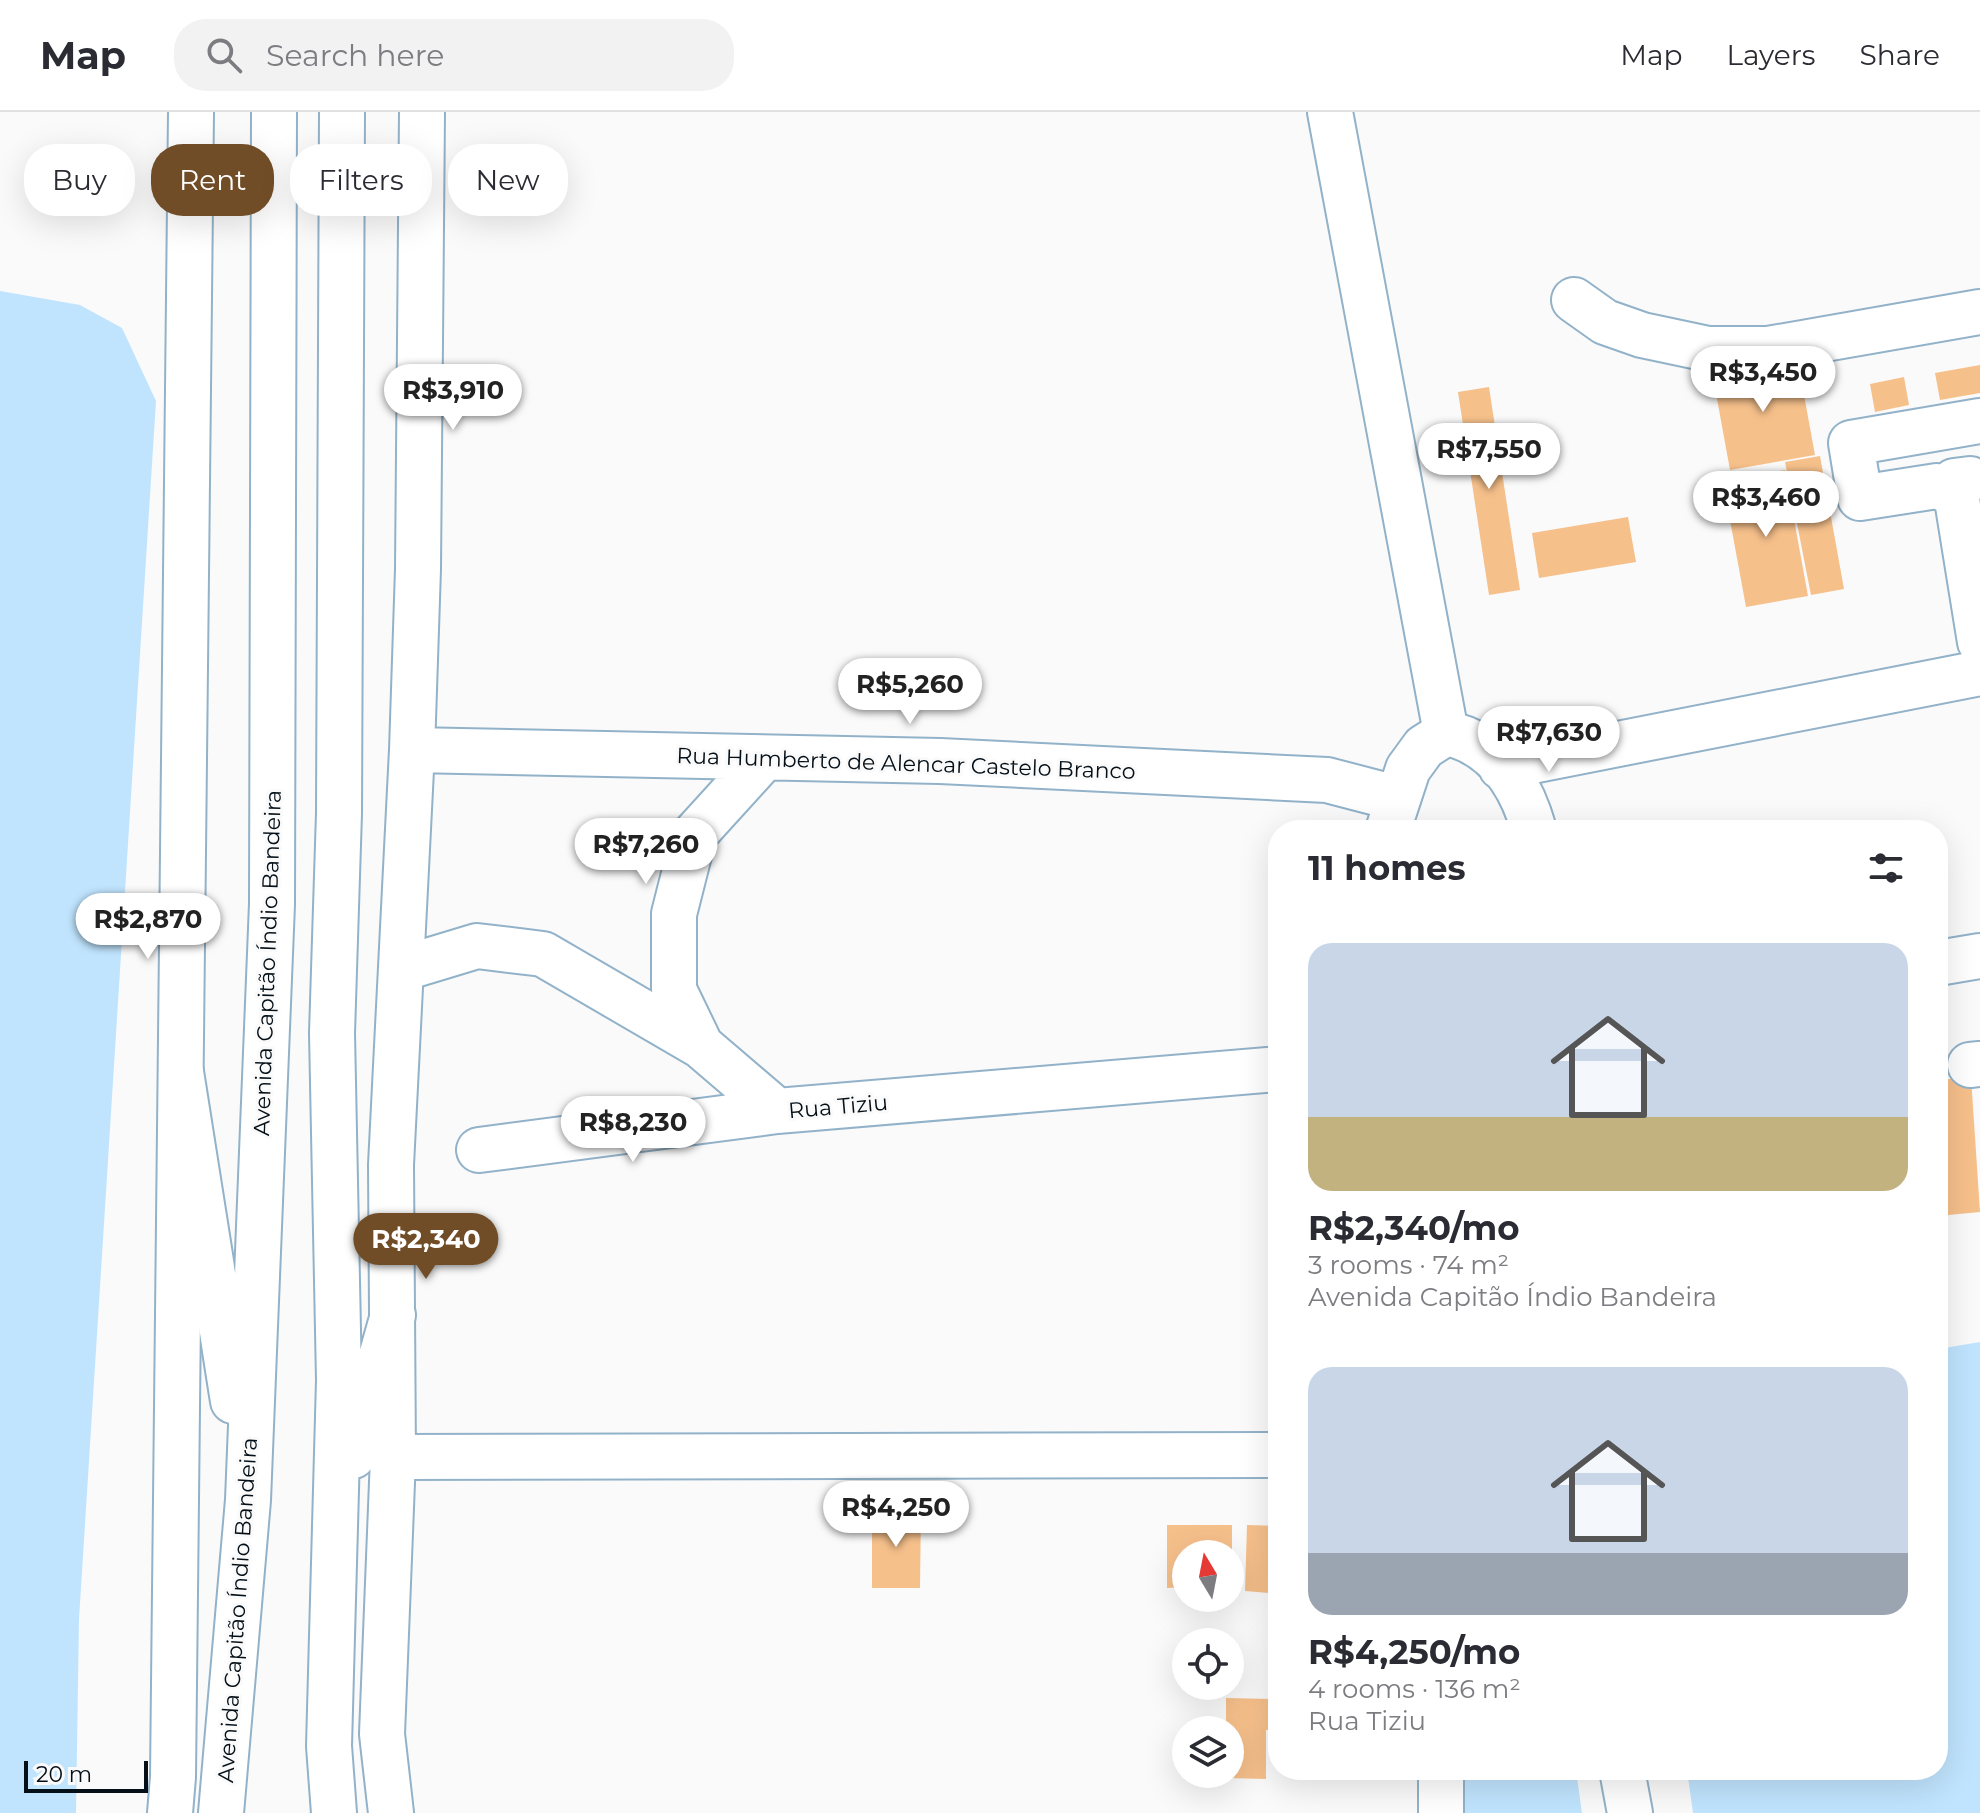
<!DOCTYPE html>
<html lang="en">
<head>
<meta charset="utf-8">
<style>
	body { margin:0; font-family:Montserrat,sans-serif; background:#f2f2f3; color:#2b2b33; height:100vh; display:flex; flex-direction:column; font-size:30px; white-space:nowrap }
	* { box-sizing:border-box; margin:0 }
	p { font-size:26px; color:#7c7c81 }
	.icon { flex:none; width:44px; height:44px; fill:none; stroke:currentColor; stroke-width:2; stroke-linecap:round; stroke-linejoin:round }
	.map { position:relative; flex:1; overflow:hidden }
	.details { position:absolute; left:1268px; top:708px; width:680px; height:960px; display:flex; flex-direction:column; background:#fff; border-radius:32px; box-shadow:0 8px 32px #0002 }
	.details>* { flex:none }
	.top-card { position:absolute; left:24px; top:32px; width:760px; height:72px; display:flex; gap:16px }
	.needle { width:52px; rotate:350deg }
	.controls { position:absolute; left:1172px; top:1428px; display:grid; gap:16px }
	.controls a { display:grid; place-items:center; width:72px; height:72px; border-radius:50%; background:#fff; box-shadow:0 8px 32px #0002; font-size:40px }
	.scale { position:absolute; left:24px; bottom:20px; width:124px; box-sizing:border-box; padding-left:8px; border:4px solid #040f17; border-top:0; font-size:22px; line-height:28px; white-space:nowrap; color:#040f17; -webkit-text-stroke:6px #fafafa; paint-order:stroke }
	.price { position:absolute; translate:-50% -68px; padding:0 18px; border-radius:28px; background:#fff; color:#222; font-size:26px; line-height:52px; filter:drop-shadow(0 2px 4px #0008) }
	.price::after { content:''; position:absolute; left:50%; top:48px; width:24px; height:18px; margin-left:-12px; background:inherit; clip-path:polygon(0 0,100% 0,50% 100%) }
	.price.active { background:#714d27; color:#fff }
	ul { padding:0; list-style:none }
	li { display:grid; align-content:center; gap:16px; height:424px; padding:0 40px }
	li span { display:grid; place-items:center; height:248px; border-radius:24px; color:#555 }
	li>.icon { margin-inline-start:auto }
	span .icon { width:144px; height:144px; fill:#fffc; stroke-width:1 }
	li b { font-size:34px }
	h2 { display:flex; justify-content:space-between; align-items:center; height:96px; padding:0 40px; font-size:34px }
	.tag { padding:0 28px; border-radius:32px; background:#fff; box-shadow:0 8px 32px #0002; font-size:28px; line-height:72px }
	.tag.active { background:#714d27; color:#fff }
	header { display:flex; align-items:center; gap:48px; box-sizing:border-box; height:112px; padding:0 40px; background:#fff; border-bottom:2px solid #e1e1e2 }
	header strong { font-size:38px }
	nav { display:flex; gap:44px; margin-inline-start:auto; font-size:28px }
	.search { width:560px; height:72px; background:#f2f2f3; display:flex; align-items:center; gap:20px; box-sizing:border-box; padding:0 28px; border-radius:32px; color:#7c7c81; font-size:30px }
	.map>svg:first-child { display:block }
	.green { fill:#c0e4fe }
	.building { fill:#f6c08b }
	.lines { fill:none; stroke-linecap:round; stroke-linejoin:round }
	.minor-casing { stroke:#92b2c9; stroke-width:48 }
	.major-casing { stroke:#92b2c9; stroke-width:48 }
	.minor { stroke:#fff; stroke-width:44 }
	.major { stroke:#fff; stroke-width:44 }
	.labels { text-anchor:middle; stroke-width:6; stroke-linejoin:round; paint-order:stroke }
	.street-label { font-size:22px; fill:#040f17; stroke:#fafafa }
</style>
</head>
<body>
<header>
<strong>Map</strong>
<div class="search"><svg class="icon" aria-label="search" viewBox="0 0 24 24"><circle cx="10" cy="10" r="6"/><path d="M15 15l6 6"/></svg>Search here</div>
<nav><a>Map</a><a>Layers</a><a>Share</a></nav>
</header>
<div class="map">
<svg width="1980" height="1701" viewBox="0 0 1980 1701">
	<rect width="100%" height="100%" fill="#fafafa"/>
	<path class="green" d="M 0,179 L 80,193 L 122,216 L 156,289 L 79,1507 L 76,1701 L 0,1701 Z
		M 1980,1230 L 1980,1701 L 1693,1701 L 1687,1658 L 1938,1658 L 1938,1237 Z
		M 1465,1658 L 1576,1658 L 1582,1701 L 1464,1701 Z"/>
	<path class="building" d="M 1784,242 L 1787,263 L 1800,261 L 1815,343 L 1730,358 L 1713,265 L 1740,260 L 1738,250 Z
		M 1980,253 L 1980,281 L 1940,288 L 1935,261 Z
		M 1904,265 L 1909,293 L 1875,300 L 1870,272 Z
		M 1489,275 L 1520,478 L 1489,483 L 1458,280 Z
		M 1820,344 L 1844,477 L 1811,483 L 1785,350 Z
		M 1785,358 L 1808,484 L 1746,495 L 1723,370 Z
		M 1628,405 L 1636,450 L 1539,466 L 1532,421 Z
		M 1971,965 L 1980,1100 L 1938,1104 L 1938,968 Z
		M 921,1397 L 920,1476 L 872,1476 L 872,1398 Z
		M 1167,1413 L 1232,1413 L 1232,1442 L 1186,1442 L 1186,1475 L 1167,1476 Z
		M 1247,1413 L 1278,1414 L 1278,1467 L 1270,1466 L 1269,1481 L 1245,1479 Z
		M 1226,1586 L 1278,1587 L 1277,1618 L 1266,1618 L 1266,1667 L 1226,1666 L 1226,1662 L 1230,1662 L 1230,1618 L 1226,1618 Z"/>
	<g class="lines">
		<defs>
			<path id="minor" d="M 1330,0 L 1446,621
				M 1574,188 L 1605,210 L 1642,223 L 1708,237 L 1768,237 L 1980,200
				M 1970,367 L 1954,369 L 1980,530
				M 1956,382 L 1937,374 L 1860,386 L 1851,331 L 1980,309
				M 412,638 L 940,649 L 1327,668 L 1396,686
				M 1501,655 L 1980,561
				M 1388,718 L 1408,657 L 1424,635 L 1446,621 C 1496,631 1521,672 1534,718
				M 1938,851 L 1980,844
				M 401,857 L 477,834 L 543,842 L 701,934 L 777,999 L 1278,957
				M 701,934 L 674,878 L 674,802 L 694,723 L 764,646
				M 1970,953 L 1980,952
				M 479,1038 L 777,999
				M 393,1345 L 1278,1343
				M 1622,1658 L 1630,1701
				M 170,1701 L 173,1665 L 191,0
				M 391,1701 L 382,1622 L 393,1345 L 391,1053 L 412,638 L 418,457 L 422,0
				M 1441,1701 L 1441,1658"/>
			<path id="major" d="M 181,960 L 233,1289
				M 353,1344 L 393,1203
				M 221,1701 L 248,1388 L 272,792 L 274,0
				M 334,1701 L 329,1634 L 339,1268 L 332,921 L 339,701 L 342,0"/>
		</defs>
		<use href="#minor" class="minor-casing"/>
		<use href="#major" class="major-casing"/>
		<use href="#minor" class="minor"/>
		<use href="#major" class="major"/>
	</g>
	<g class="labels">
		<g class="street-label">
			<text transform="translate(906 651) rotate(2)" y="8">Rua Humberto de Alencar Castelo Branco</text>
			<text transform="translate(267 851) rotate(-88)" y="8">Avenida Capitão Índio Bandeira</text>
			<text transform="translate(838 994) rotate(-5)" y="8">Rua Tiziu</text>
			<text transform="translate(237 1498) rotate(-86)" y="8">Avenida Capitão Índio Bandeira</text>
		</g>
	</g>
</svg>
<div class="controls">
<a><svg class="needle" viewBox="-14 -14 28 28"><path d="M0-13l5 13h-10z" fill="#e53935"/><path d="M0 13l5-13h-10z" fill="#7c7c81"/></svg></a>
<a><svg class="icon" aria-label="locate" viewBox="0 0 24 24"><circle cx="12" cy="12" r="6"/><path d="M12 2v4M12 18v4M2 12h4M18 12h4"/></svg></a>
<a><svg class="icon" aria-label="layers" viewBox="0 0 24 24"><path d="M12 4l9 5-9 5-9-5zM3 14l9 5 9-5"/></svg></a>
</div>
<div class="scale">20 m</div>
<b class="price" style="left:1763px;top:302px">R$3,450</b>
<b class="price" style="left:453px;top:320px">R$3,910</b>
<b class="price" style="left:1489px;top:379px">R$7,550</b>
<b class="price" style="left:1766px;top:427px">R$3,460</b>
<b class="price" style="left:910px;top:614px">R$5,260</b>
<b class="price" style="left:1549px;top:662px">R$7,630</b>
<b class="price" style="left:646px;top:774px">R$7,260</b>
<b class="price" style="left:148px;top:849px">R$2,870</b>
<b class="price" style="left:633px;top:1052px">R$8,230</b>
<b class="price active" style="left:426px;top:1169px">R$2,340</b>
<b class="price" style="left:896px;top:1437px">R$4,250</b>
<div class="top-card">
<a class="tag">Buy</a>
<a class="tag active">Rent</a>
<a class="tag">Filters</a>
<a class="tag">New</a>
</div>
<section class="details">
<h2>11 homes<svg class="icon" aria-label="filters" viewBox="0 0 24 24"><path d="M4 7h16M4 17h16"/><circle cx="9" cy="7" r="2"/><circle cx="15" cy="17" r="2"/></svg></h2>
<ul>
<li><span style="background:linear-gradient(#c9d6e8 70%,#c2b280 0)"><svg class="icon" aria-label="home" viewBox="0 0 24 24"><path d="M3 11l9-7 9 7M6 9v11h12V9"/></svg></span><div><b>R$2,340/mo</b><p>3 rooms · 74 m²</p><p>Avenida Capitão Índio Bandeira</p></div></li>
<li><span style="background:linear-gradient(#c9d6e8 75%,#9aa5b1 0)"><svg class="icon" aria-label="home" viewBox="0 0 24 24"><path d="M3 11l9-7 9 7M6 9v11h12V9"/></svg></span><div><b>R$4,250/mo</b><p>4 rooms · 136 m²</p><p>Rua Tiziu</p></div></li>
</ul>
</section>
</div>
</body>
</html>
